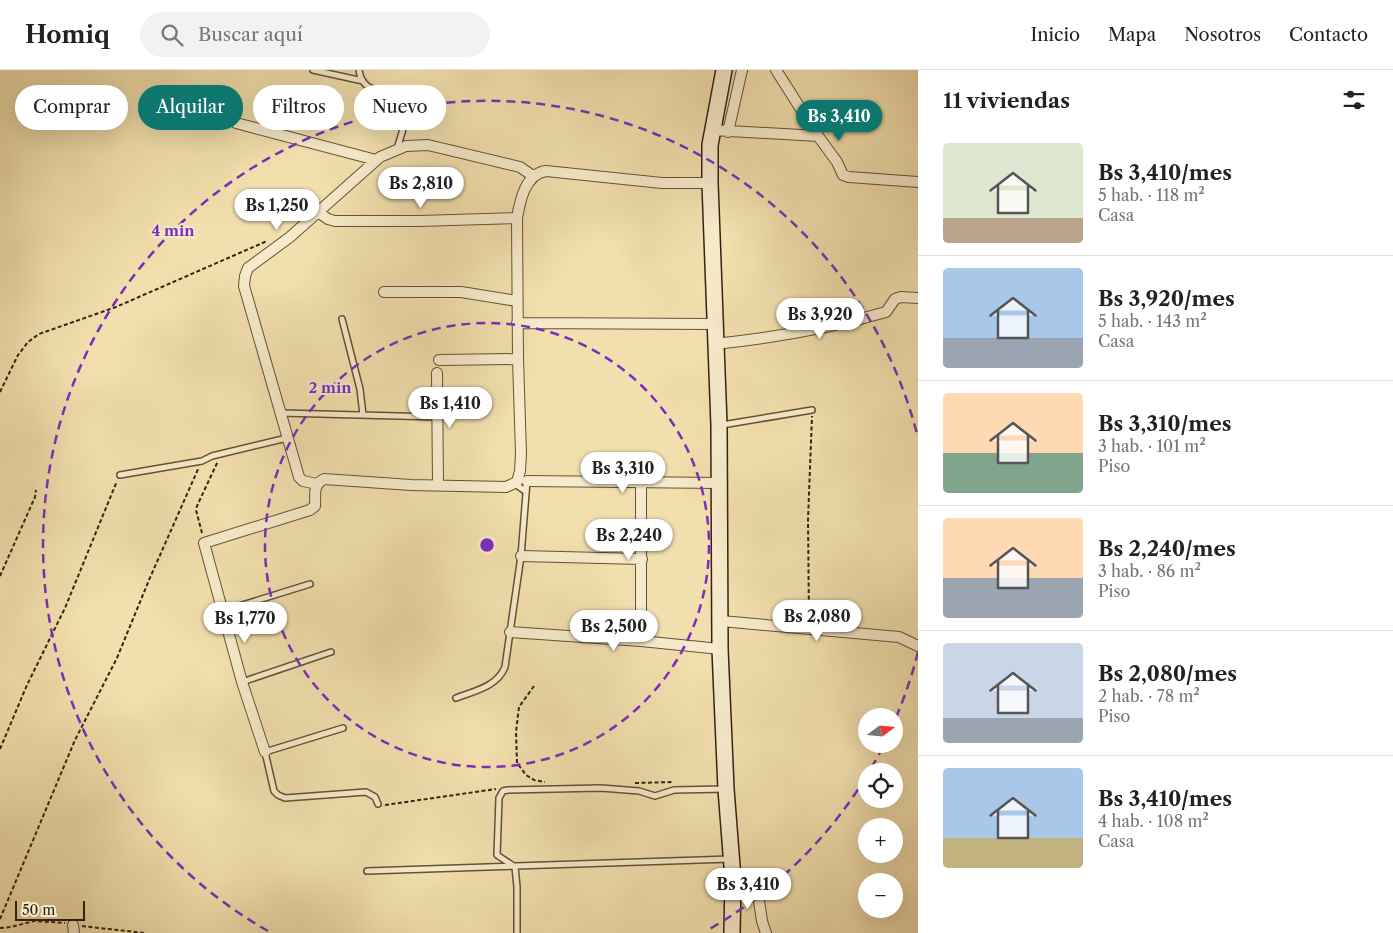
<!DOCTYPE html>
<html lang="es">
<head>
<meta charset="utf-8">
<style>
	body { margin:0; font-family:"Libre Caslon Text",serif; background:#f2f2f2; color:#222; height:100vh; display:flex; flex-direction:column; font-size:19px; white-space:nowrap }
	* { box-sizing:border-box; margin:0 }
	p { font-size:16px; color:#767676 }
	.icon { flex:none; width:28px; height:28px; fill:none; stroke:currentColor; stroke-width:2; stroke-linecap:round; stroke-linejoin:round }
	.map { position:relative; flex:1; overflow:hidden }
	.panel { display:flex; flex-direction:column; background:#fff; width:475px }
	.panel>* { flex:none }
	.top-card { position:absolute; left:15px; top:15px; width:475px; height:45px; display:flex; gap:10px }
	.needle { width:32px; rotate:74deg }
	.fabs { position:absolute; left:858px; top:638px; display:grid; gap:10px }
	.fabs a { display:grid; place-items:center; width:45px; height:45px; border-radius:50%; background:#fff; box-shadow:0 5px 20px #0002; font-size:25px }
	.scale { position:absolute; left:15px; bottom:12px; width:70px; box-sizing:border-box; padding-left:5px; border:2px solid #352212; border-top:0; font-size:14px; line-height:18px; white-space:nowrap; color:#352212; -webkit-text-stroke:4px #f6eaca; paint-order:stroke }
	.price { position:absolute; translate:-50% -42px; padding:0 11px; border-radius:18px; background:#fff; color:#222; font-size:16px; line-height:32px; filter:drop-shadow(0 1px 2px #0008) }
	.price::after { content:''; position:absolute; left:50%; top:30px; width:15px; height:11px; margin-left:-8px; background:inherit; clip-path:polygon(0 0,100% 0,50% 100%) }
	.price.on { background:#0f766e; color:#fff }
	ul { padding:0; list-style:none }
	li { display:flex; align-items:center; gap:15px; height:125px; padding:0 25px }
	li+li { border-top:1px solid #e0e0e0 }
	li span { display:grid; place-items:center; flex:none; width:140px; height:100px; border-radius:5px; color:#555 }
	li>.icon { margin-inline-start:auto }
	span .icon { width:60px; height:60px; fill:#fffc; stroke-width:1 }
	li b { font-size:21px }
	h2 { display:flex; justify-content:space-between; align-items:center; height:60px; padding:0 25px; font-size:21px }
	.chip { padding:0 18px; border-radius:22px; background:#fff; box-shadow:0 5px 20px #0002; font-size:18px; line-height:45px }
	.chip.on { background:#0f766e; color:#fff }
	header { display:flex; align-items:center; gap:30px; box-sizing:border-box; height:70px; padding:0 25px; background:#fff; border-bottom:1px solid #e0e0e0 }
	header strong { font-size:24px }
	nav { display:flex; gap:28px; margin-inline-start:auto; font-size:18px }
	.search { width:350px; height:45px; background:#f2f2f2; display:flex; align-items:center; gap:12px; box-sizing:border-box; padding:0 18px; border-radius:28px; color:#767676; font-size:19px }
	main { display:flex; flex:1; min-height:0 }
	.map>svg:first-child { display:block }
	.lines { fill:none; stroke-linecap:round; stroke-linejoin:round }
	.lane-casing { stroke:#645139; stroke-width:8 }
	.street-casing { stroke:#645139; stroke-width:12 }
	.secondary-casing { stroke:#352212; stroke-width:18 }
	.path { stroke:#352212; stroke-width:2; stroke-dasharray:4 2.5; stroke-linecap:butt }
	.lane { stroke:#f6eaca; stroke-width:5 }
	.street { stroke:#f6eaca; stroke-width:10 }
	.secondary { stroke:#f6eaca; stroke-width:15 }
	.ring { fill:none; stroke:#7b2cbf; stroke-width:2.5; stroke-dasharray:9 6 }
	.centre { fill:#7b2cbf; stroke:#f6eaca; stroke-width:2.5 }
	.ring-label { font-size:15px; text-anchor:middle; font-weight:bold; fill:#7b2cbf; stroke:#f6eaca; stroke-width:4; stroke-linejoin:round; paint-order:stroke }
</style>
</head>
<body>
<header>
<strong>Homiq</strong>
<div class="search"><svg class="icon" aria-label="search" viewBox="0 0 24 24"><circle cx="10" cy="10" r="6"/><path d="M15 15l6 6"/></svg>Buscar aquí</div>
<nav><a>Inicio</a><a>Mapa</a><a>Nosotros</a><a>Contacto</a></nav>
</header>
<main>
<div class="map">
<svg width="918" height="863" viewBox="0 0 918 863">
	<rect width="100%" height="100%" fill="#f1dfad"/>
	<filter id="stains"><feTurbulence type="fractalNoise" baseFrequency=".004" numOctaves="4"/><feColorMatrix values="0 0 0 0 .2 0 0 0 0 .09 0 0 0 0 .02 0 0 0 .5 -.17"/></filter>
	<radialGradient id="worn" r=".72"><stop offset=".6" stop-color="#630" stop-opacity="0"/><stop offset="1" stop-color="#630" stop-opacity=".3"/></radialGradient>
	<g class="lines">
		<defs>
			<path id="lane" d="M 313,0 L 363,11
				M 359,0 C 363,33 402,10 405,44 C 406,54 400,68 397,79
				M 342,249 L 360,319 L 363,345
				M 281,343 L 437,347
				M 722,355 L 812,340
				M 120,405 L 202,391 L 212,386 L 287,368
				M 223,541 L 310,514
				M 242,612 L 331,582
				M 456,628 C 474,621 497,617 505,597 L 521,486 L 527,411 L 525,421 L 515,414
				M 343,658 L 265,682 L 274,721 L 278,725 L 285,728 L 366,722 L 375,727 L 378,734
				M 367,801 L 731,789
				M 517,863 L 517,817 L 515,797 L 497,785 L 499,728 L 503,721 L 508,720 L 601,718 L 639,721 L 655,726 L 674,720 L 725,719"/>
			<path id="street" d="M 776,0 L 818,66 L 837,92 L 843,105 L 849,107 L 918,112
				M 236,53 L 376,90
				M 712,60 L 818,66
				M 728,62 L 742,0
				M 318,142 L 328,149 L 335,151 L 419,151 L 517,148
				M 384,222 L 461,222 L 517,231
				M 517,253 L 716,254
				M 715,274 C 772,268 831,258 886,242 L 895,229 L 901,227 L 918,228
				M 439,290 L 518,289
				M 437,303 L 438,415
				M 527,411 L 720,413
				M 641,412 L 641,571
				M 317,414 L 303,411 L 299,407 L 244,216 L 245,206 L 248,198 L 290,167 L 380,87 L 406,76 L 428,75 L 520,97 L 533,106
				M 521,486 L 642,489
				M 721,551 L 899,567 L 918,576
				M 510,562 L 641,571 L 720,579
				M 265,682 L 242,612 L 204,473 L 310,440 L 315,436 C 316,425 312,415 324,409 L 411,415 L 506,417 L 517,412 L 520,401 L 521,384 L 518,289 L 517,148 C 520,131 525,104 546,101 L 662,113 L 710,113
				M 733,809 L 744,810 L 758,824 L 762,851 L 766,863
				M 73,855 L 74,863"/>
			<path id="secondary" d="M 724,0 L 710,75 L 710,113 L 719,355 L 720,579 L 726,719 L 733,809 L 732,863"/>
		</defs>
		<use href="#lane" class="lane-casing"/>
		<use href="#street" class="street-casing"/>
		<use href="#secondary" class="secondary-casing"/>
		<path class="path" d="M 0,322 L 18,285 L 28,272 L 39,264 L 116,237 L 267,171
			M 202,463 L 196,440 L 197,436 L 218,391
			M 0,506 L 35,427 L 36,420
			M 809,549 L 808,450 L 812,346
			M 534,616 L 519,637 L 516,662 L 517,693 L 526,705 L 534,710 L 545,712
			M 0,679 L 27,615 L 65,538 L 117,411
			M 635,713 L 673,712
			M 385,735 L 496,719
			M 0,849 L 75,670 L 117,588 L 149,510 L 199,397
			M 82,856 L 144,863
			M 0,858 L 11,857 L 34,851 L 65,853"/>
		<use href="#lane" class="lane"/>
		<use href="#street" class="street"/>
		<use href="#secondary" class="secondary"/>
	</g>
	<g class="ring">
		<circle cx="487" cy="475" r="222"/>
		<path d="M918 582A444 444 0 0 1 894 652M883 677A444 444 0 0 1 870 700M866 707A444 444 0 0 1 706 861M268 861A444 444 0 1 1 918 368"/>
	</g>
	<circle cx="487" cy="475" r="8" class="centre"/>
	<g class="ring-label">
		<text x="173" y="166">4 min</text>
		<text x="330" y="323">2 min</text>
	</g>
	<rect width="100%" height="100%" filter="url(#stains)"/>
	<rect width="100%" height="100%" fill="url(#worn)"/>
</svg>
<div class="fabs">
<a><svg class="needle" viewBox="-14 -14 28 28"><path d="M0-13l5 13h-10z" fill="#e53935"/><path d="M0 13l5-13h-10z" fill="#767676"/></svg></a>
<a><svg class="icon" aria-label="locate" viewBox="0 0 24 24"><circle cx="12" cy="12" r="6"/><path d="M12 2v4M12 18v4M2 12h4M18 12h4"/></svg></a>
<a>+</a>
<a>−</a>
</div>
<div class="scale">50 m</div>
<b class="price on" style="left:839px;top:72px">Bs 3,410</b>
<b class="price" style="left:421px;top:139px">Bs 2,810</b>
<b class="price" style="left:277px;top:161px">Bs 1,250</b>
<b class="price" style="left:820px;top:270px">Bs 3,920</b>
<b class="price" style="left:450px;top:359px">Bs 1,410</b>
<b class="price" style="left:623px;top:424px">Bs 3,310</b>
<b class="price" style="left:629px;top:491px">Bs 2,240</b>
<b class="price" style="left:817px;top:572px">Bs 2,080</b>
<b class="price" style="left:245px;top:574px">Bs 1,770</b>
<b class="price" style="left:614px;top:582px">Bs 2,500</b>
<b class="price" style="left:748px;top:840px">Bs 3,410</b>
<div class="top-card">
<a class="chip">Comprar</a>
<a class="chip on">Alquilar</a>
<a class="chip">Filtros</a>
<a class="chip">Nuevo</a>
</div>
</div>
<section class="panel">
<h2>11 viviendas<svg class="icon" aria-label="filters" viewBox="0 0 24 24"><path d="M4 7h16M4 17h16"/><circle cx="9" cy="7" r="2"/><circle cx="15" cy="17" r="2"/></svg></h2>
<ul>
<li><span style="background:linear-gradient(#dfe7d0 75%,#b9a48a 0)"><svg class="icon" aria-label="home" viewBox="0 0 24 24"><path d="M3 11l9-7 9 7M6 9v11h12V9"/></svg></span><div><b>Bs 3,410/mes</b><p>5 hab. · 118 m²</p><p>Casa</p></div></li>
<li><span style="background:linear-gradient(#a9c7e8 70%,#9aa5b1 0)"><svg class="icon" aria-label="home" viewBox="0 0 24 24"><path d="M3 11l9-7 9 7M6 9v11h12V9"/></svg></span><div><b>Bs 3,920/mes</b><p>5 hab. · 143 m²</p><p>Casa</p></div></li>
<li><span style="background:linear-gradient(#ffd9b3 60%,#7fa58c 0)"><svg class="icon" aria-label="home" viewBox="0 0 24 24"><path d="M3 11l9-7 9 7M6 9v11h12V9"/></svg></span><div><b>Bs 3,310/mes</b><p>3 hab. · 101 m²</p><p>Piso</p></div></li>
<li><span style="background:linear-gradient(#ffd9b3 60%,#9aa5b1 0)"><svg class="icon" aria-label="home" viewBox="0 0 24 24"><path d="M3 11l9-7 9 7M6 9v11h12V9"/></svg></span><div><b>Bs 2,240/mes</b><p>3 hab. · 86 m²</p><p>Piso</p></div></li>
<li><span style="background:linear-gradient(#c9d6e8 75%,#9aa5b1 0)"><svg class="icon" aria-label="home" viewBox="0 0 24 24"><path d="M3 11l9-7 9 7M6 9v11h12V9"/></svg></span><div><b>Bs 2,080/mes</b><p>2 hab. · 78 m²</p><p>Piso</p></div></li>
<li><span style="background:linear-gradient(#a9c7e8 70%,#c2b280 0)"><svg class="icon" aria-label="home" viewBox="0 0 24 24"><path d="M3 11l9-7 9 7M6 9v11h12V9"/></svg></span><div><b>Bs 3,410/mes</b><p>4 hab. · 108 m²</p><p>Casa</p></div></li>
</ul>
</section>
</main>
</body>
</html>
